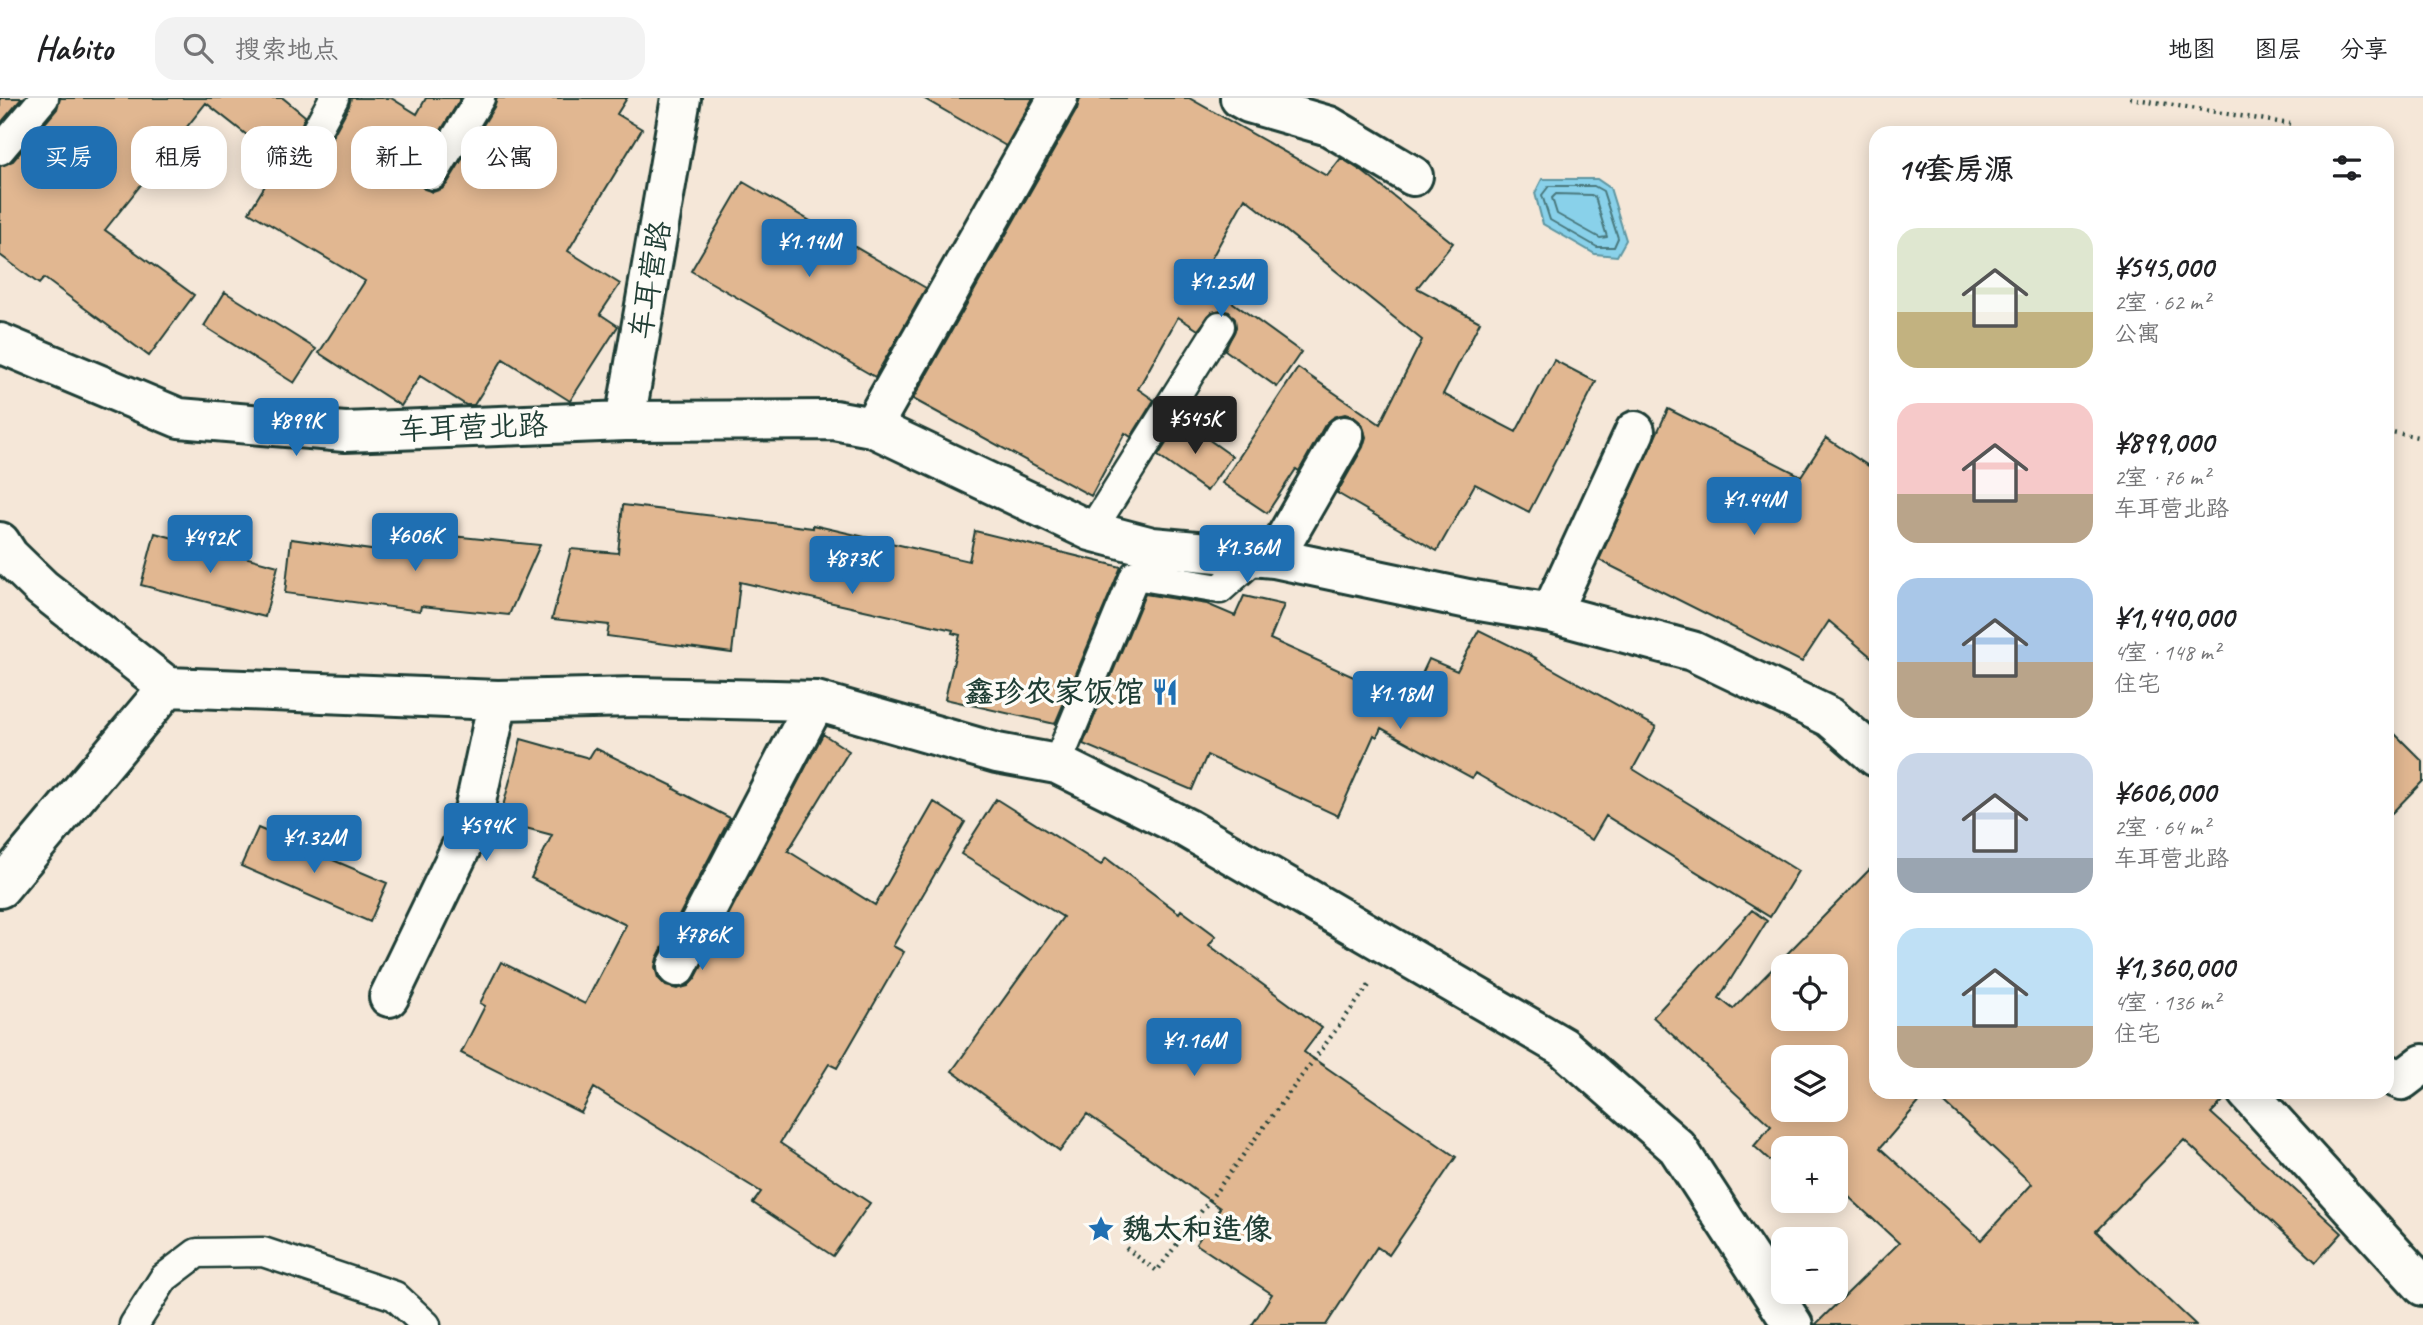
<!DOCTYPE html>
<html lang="zh">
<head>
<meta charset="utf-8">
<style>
	body { margin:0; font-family:Caveat,"LXGW WenKai TC",sans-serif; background:#f2f2f2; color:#202124; height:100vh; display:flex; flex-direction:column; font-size:26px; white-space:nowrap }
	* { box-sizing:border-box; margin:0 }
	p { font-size:23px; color:#757577 }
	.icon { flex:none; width:38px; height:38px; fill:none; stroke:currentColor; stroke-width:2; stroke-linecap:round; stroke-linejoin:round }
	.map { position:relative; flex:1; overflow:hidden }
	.panel { position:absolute; left:1869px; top:28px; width:525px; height:973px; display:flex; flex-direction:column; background:#fff; border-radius:21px; box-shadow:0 4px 18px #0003 }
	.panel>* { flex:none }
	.banner { position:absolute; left:21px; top:28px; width:665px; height:63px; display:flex; gap:14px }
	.tools { position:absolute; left:1771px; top:856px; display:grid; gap:14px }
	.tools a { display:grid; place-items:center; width:77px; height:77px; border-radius:14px; background:#fff; box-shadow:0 4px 18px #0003; font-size:35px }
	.price { position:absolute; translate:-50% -60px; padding:0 16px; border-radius:7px; background:#1f6fb2; color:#fff; font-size:23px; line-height:46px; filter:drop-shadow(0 2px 4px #0008) }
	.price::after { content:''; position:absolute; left:50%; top:42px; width:21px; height:16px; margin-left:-10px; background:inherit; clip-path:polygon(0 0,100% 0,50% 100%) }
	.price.selected { background:#222; color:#fff }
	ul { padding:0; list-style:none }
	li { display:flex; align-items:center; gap:21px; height:175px; padding:0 28px }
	li span { display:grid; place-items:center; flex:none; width:196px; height:140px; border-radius:21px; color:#555 }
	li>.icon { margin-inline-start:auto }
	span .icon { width:84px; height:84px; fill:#fffc; stroke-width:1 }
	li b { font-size:30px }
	h2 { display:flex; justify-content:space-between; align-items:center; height:84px; padding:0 28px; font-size:30px }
	.tag { padding:0 24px; border-radius:21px; background:#fff; box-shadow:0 4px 18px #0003; font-size:24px; line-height:63px }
	.tag.selected { background:#1f6fb2; color:#fff }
	header { display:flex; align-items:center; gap:42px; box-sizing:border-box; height:98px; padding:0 35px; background:#fff; border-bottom:2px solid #e0e0e0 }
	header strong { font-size:33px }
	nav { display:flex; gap:38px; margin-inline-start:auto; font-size:24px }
	.search { width:490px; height:63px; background:#f2f2f2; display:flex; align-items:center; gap:18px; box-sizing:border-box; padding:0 24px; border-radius:21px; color:#757577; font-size:26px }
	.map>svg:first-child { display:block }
	.water { fill:#89d1ea; stroke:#5f96a1; stroke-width:2 }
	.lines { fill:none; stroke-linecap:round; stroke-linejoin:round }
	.shore { stroke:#49787d; stroke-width:2 }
	.building { fill:#e1b791; stroke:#1f3d34; stroke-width:2; fill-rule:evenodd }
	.lane-casing { stroke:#1f3d34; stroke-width:33 }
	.street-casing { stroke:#1f3d34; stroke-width:44 }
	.secondary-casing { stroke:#1f3d34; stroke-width:44 }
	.path { stroke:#1f3d34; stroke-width:4.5; stroke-dasharray:2 5; stroke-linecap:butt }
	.lane { stroke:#fdfcf7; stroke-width:28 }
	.street { stroke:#fdfcf7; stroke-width:38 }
	.secondary { stroke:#fdfcf7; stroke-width:38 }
	.labels { text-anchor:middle; stroke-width:7; stroke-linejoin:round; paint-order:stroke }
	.street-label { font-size:30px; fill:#1f3d34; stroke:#fdfcf7 }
	.poi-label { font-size:30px; font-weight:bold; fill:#1f3d34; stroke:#fdfcf7; text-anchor:end }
</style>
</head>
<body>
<header>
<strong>Habito</strong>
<div class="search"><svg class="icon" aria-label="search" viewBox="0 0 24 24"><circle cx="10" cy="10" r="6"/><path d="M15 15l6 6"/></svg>搜索地点</div>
<nav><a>地图</a><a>图层</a><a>分享</a></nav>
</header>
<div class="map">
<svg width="2423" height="1227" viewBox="0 0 2423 1227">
	<rect width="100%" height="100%" fill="#f5e7d8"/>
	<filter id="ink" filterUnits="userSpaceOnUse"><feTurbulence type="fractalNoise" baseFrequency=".0143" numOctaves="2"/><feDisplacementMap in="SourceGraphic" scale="14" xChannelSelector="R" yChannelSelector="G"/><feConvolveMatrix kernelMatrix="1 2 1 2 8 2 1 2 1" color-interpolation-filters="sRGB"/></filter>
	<g filter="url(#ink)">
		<path class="water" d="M 1542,81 L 1597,81 L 1610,90 L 1626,142 L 1617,158 L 1595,156 L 1543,126 L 1535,95 Z"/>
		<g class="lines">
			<path class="shore" d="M 1549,88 L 1594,88 L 1603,93 L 1618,140 L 1614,149 L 1597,149 L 1550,122 L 1542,97 Z
				M 1556,96 L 1591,97 L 1595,99 L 1607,139 L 1600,140 L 1557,116 L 1552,100 Z"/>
		</g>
		<path class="building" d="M 0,0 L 22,0 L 0,26 Z
			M 60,0 L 283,0 L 305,18 L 298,36 L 301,43 L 307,49 L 315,52 L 323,49 L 330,43 L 349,8 L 351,0 L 391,0 L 417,16 L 426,0 L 461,0 L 419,68 L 416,76 L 418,84 L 424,91 L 433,94 L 442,91 L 447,86 L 494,9 L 497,0 L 627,0 L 617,16 L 642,31 L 568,153 L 620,186 L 600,216 L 618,228 L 570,303 L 503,261 L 474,307 L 466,307 L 420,278 L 401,308 L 319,255 L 365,183 L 249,114 L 280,63 L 206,5 L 105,132 L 194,197 L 149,258 L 44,180 L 39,186 L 0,157 L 0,68 L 13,63 L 57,11 Z
			M 923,0 L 1033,0 L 1006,48 Z
			M 1080,0 L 1189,0 L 1327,78 L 1341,60 L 1363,74 L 1453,145 L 1417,190 L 1480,224 L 1443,296 L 1516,334 L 1554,262 L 1596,284 L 1529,414 L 1475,386 L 1437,453 L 1337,395 L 1363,349 L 1366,339 L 1362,326 L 1354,319 L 1345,316 L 1334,319 L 1325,327 L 1299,373 L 1296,371 L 1267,415 L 1222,385 L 1298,270 L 1380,326 L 1422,242 L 1245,100 L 1200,181 L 1301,254 L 1277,289 L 1225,252 L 1236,229 L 1235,221 L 1229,214 L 1221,212 L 1212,214 L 1198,232 L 1178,219 L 1138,291 L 1154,302 L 1131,339 L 1125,335 L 1091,398 L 913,301 L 1077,11 Z
			M 743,84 L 926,190 L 875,279 L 691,173 Z
			M 225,194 L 316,251 L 294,285 L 204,228 Z
			M 1668,311 L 1801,378 L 1826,340 L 1876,373 L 1876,563 L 1829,523 L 1802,564 L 1599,462 Z
			M 1181,322 L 1232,358 L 1207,393 L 1158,358 Z
			M 623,407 L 813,430 L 813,427 L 969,463 L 975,433 L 1121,469 L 1055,626 L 945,601 L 960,537 L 952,535 L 953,532 L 740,484 L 732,555 L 607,538 L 609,527 L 552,521 L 571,451 L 618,455 Z
			M 403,433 L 540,447 L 509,517 L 421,508 L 420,513 L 285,495 L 291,441 L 400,456 Z
			M 155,435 L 278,468 L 265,519 L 141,487 Z
			M 1145,496 L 1207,506 L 1235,518 L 1244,498 L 1284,507 L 1270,541 L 1404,602 L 1408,593 L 1413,595 L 1429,561 L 1457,573 L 1479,532 L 1536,560 L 1535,561 L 1656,629 L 1633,671 L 1798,773 L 1770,819 L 1606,718 L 1592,742 L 1475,675 L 1472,680 L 1381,630 L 1377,639 L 1374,637 L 1338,718 L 1207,657 L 1192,692 L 1083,646 Z
			M 2387,628 L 2423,664 L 2423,683 L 2387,720 Z
			M 823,636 L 849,653 L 788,753 L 875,807 L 934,704 L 965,724 L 893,848 L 904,854 L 837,970 L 829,966 L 780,1045 L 870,1105 L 833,1158 L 753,1105 L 761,1094 L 594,990 L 581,1015 L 461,955 L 485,908 L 480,905 L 501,864 L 585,906 L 626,827 L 531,780 L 552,737 L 499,723 L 521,641 L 589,660 L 595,650 L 675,689 L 674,691 L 730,720 L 657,860 L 655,869 L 658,880 L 666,888 L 677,891 L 688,888 L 696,879 Z
			M 996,701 L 1101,767 L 1106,760 L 1179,815 L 1181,812 L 1216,838 L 1209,847 L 1322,930 L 1304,954 L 1456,1059 L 1389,1157 L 1377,1149 L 1326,1227 L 1252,1227 L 1272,1196 L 1196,1146 L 1220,1110 L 1087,1016 L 1060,1053 L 952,973 L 1063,819 L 961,756 Z
			M 258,730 L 387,785 L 370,824 L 241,768 Z
			M 1876,765 L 1876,994 L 1928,994 L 1880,1050 L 1981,1142 L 2032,1086 L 1933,994 L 2226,994 L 2226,1000 L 2211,1015 L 2342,1135 L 2316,1164 L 2184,1042 L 2096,1133 L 2196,1227 L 1815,1227 L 1899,1145 L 1837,1088 L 1836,1090 L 1836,1050 L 1783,1050 L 1783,1074 L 1754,1048 L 1771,1028 L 1653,919 L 1752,812 L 1767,823 L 1719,900 L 1733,911 ZM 1783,868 L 1836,868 L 1836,920 L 1783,920 ZM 1783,959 L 1836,959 L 1836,1012 L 1783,1012 Z"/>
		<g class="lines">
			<defs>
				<path id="lane" d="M 315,35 L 334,0
					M 0,52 L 44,0
					M 433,77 L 480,0
					M 1091,433 L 1220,228
					M 1057,666 L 1135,477 L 1220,491 L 1257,458
					M 134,1227 L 164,1180 L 197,1155 L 263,1154 L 395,1198 L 426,1227"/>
				<path id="street" d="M 1240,0 L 1249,5 L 1329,28 L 1413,78
					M 625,323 L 834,322 L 872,329 L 1091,433 L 1152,449 L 1274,460 L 1468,501 L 1551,515 L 1692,553 L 1830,619 L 1876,659
					M 872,329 L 1058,0
					M 0,444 L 9,458 L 42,490 L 168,589
					M 1274,460 L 1344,338
					M 1551,515 L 1635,333
					M 0,790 L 168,589 L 498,602 L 636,599 L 816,603 L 997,655 L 1057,666 L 1188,731 L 1563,949 L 1677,1049 L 1793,1227
					M 677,869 L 816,603
					M 389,899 L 470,731 L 498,602
					M 2387,976 L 2402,982 L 2423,966
					M 2247,994 L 2423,1188"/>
				<path id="secondary" d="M 0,245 L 179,320 L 345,334 L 625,323 L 681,0"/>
			</defs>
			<use href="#lane" class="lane-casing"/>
			<use href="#street" class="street-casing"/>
			<use href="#secondary" class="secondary-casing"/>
			<path class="path" d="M 2130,0 L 2290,26
				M 2387,333 L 2423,340
				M 1126,1150 L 1157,1173 L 1370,886"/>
			<use href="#lane" class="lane"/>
			<use href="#street" class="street"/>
			<use href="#secondary" class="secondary"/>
		</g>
	</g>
	<defs>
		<symbol id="restaurant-bare" viewBox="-9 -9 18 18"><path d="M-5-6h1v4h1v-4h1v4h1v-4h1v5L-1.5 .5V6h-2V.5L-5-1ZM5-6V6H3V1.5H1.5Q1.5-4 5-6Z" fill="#1f6fb2" stroke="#fdfcf7" stroke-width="2.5" paint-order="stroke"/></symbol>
		<symbol id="sight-bare" viewBox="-9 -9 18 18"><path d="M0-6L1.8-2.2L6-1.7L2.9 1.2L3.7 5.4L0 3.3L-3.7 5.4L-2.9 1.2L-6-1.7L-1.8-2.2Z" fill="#1f6fb2" stroke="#fdfcf7" stroke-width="2.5" paint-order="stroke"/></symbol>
	</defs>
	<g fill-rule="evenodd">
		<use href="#restaurant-bare" x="1146" y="575" width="38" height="38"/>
		<use href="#sight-bare" x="1082" y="1112" width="38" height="38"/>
	</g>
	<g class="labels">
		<g class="street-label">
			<text transform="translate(650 182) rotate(-80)" y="10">车耳营路</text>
			<text transform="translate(473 329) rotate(-2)" y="10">车耳营北路</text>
		</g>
		<g class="poi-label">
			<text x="1144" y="604">鑫珍农家饭馆</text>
			<text x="1122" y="1141" text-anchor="start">魏太和造像</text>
		</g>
	</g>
</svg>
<div class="tools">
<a><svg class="icon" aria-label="locate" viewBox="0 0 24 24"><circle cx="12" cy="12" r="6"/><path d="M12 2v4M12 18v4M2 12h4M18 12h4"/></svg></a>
<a><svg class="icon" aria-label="layers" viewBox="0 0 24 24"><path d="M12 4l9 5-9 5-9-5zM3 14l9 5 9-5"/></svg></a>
<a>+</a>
<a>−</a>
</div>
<b class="price" style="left:809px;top:181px">¥1.14M</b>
<b class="price" style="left:1221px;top:221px">¥1.25M</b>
<b class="price selected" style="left:1195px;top:358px">¥545K</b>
<b class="price" style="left:296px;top:360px">¥899K</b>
<b class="price" style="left:1754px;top:439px">¥1.44M</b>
<b class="price" style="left:415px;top:475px">¥606K</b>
<b class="price" style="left:210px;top:477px">¥492K</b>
<b class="price" style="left:1247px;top:487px">¥1.36M</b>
<b class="price" style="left:852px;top:498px">¥873K</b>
<b class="price" style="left:1400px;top:633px">¥1.18M</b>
<b class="price" style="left:486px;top:765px">¥594K</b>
<b class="price" style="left:314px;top:777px">¥1.32M</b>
<b class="price" style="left:702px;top:874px">¥786K</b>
<b class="price" style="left:1194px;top:980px">¥1.16M</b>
<div class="banner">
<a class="tag selected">买房</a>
<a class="tag">租房</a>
<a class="tag">筛选</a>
<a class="tag">新上</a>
<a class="tag">公寓</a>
</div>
<section class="panel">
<h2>14套房源<svg class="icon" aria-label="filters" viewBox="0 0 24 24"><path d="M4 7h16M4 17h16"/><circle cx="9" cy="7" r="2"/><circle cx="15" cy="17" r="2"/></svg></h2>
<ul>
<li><span style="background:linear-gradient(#dfe7d0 60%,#c2b280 0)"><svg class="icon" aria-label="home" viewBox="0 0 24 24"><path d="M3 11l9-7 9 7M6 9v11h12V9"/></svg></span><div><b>¥545,000</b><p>2室 · 62 m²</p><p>公寓</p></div></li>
<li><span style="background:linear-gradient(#f6c9c9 65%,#b9a48a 0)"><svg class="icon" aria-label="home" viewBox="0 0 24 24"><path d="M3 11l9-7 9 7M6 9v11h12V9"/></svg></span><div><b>¥899,000</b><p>2室 · 76 m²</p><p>车耳营北路</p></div></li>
<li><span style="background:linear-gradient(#a9c7e8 60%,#b9a48a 0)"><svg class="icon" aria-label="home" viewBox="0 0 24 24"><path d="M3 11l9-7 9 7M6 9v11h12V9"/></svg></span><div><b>¥1,440,000</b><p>4室 · 148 m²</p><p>住宅</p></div></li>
<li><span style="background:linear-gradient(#c9d6e8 75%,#9aa5b1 0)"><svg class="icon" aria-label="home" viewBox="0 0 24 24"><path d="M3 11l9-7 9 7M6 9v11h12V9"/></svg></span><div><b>¥606,000</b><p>2室 · 64 m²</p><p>车耳营北路</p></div></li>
<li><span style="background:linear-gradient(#bfe0f5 70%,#b9a48a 0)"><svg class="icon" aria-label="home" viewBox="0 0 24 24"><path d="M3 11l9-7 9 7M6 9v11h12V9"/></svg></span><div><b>¥1,360,000</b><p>4室 · 136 m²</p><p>住宅</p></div></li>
</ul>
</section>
</div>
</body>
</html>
